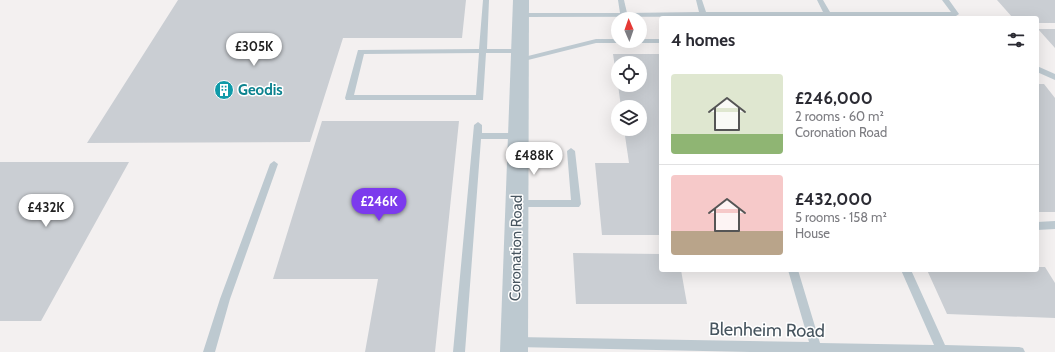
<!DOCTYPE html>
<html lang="en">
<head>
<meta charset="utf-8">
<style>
	body { margin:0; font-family:Cabin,sans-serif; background:#f7f7f7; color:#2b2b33; height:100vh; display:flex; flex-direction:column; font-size:15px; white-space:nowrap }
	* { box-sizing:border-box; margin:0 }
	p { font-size:13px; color:#7c7c81 }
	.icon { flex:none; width:22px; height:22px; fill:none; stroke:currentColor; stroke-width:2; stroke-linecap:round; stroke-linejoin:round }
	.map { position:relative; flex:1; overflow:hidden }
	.sheet { position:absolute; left:659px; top:16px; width:380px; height:256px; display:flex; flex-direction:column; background:#fff; border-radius:4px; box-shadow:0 4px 16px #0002 }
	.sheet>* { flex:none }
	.needle { width:26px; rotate:358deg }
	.buttons { position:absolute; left:611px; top:12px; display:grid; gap:8px }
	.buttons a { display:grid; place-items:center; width:36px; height:36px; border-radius:50%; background:#fff; box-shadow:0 4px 16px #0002; font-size:20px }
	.price { position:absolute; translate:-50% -34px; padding:0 9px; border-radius:14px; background:#fff; color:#222; font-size:13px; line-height:26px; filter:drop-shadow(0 1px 2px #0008) }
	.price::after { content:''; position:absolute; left:50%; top:24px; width:12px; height:9px; margin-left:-6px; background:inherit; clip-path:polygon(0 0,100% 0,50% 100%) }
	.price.selected { background:#7c3aed; color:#fff }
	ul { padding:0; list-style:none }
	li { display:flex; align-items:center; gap:12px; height:100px; padding:0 12px }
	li+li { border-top:1px solid #e1e1e2 }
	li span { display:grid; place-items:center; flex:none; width:112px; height:80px; border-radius:4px; color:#555 }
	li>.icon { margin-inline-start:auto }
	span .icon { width:48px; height:48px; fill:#fffc; stroke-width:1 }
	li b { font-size:17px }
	h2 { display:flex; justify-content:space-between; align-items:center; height:48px; padding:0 12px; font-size:17px }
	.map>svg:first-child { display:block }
	.building { fill:#caced3 }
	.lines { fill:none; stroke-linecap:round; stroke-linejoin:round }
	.service { fill:#bdc9d0; fill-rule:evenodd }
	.tertiary { fill:#bdc9d0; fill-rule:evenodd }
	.labels { text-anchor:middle; stroke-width:3; stroke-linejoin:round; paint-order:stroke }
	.culture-label { font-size:15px; font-weight:bold; fill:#0d838f; stroke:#fff; text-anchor:start }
	.street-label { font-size:15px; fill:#47555f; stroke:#fff }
	.near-street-label { font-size:18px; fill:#47555f; stroke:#fff }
</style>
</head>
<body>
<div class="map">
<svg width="1055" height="352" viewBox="0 0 1055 352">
	<rect width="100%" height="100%" fill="#f3f0f0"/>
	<path class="building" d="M 178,0 L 466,0 L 462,38 L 343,38 L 310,142 L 87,143 Z
		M 997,0 L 1055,0 L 1055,23 L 1037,23 L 1037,18 L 1013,18 Z
		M 1038,29 L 1055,29 L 1055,48 Z
		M 613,54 L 661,54 L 661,235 L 602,235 L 595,163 L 629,163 L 624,129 L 640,129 L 640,107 L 621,107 L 618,85 L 640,85 L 640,63 L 618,63 L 617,81 Z
		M 1037,84 L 1044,84 L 1055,98 L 1055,212 L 1039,212 L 1037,209 Z
		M 322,121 L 459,121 L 435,352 L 365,352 L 378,279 L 273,279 Z
		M 0,162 L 129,162 L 41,321 L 0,321 Z
		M 573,253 L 661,254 L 661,270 L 681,270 L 687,304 L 576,304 Z
		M 1037,267 L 1045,267 L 1055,283 L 1055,318 L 947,314 L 927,270 L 1037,270 Z"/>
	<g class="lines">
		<path class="service" d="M 483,0 L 489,0 L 487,49 L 520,49 L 524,51 L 520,53 L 486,53 L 483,100 L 346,100 L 345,98 L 358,50 L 479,49 ZM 479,53 L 476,95 L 354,95 L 364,54 Z
			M 618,0 L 624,0 L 627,13 L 699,12 L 696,0 L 702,0 L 706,12 L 823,12 L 817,0 L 823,0 L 830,12 L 951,12 L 942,0 L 949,0 L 959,14 L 956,16 L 521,17 L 518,15 L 521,13 L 620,13 Z
			M 596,39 L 618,39 L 618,41 L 622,41 L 618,43 L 596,43 L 520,62 L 516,60 L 520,58 Z
			M 640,39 L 661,39 L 661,43 L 637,43 L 636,41 L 640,41 Z
			M 1037,66 L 1055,74 L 1055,80 L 1037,72 Z
			M 478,122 L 482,125 L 482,133 L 518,133 L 522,136 L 518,139 L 481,139 L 465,352 L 453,352 L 474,125 Z
			M 571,148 L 575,151 L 581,204 L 579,207 L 514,207 L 512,204 L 514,201 L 517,200 L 571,200 L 567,151 Z
			M 274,161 L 278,164 L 230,299 L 215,352 L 203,352 L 220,299 L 270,164 Z
			M 1055,221 L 1055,229 L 1037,230 L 1037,222 Z
			M 788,270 L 798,270 L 820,343 L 934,345 L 901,270 L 911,270 L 945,345 L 1019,347 L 1023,348 L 1025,352 L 750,352 L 516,347 L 512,346 L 510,342 L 512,338 L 516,337 L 809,342 Z"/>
		<path class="tertiary" d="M 513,0 L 529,0 L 528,352 L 500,352 Z"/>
	</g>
	<defs>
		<symbol id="building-disc" viewBox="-11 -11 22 22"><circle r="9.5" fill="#0f9aa8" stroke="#fff"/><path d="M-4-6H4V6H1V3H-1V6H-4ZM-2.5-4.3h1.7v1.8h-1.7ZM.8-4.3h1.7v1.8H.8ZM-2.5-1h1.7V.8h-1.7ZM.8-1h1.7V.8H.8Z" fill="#fff"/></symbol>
	</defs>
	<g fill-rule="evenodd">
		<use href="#building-disc" x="213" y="79" width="22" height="22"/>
	</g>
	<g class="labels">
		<g class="culture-label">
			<text x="238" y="95">Geodis</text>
		</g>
		<g class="street-label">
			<text transform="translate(516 248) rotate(-89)" y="5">Coronation Road</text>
		</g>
		<g class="near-street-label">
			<text transform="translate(767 330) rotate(1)" y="6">Blenheim Road</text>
		</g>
	</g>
</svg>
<div class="buttons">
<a><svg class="needle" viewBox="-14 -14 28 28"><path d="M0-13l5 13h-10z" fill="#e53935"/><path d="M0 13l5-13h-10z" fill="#7c7c81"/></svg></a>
<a><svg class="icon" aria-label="locate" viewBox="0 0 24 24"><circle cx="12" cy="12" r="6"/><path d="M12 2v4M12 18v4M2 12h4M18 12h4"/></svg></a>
<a><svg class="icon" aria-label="layers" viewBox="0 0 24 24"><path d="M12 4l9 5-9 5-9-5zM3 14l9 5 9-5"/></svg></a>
</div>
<b class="price" style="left:254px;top:67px">£305K</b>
<b class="price" style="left:534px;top:176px">£488K</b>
<b class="price selected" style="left:379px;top:222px">£246K</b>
<b class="price" style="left:46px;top:228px">£432K</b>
<section class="sheet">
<h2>4 homes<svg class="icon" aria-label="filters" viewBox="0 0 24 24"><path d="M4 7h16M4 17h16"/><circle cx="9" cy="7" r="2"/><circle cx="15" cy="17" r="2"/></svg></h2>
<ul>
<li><span style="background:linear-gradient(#dfe7d0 75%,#8fb573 0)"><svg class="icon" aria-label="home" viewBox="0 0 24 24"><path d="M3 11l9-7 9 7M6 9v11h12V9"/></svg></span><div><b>£246,000</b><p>2 rooms · 60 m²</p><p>Coronation Road</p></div></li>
<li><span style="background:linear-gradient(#f6c9c9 70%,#b9a48a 0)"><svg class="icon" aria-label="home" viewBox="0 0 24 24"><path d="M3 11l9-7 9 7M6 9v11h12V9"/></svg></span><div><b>£432,000</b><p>5 rooms · 158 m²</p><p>House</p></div></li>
</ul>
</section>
</div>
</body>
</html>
